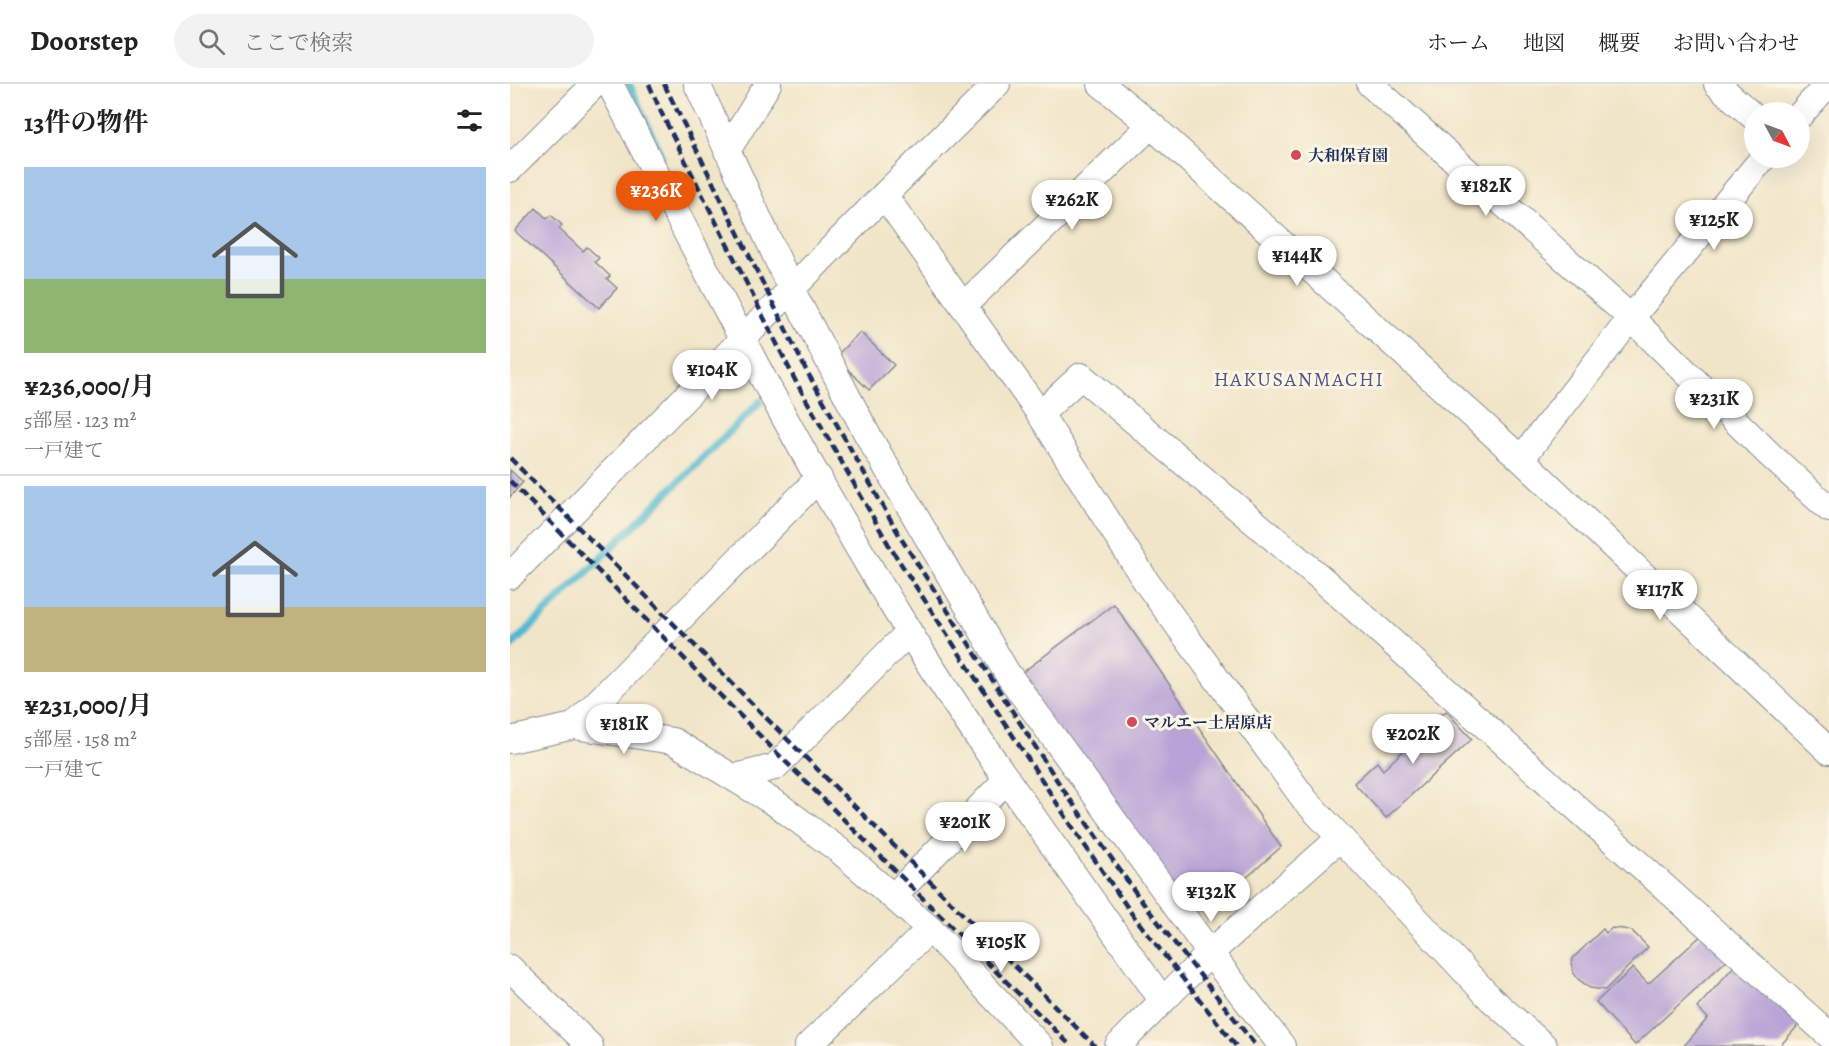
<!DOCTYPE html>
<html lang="ja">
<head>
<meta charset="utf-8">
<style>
	body { margin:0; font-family:Alegreya,"Noto Serif JP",serif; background:#f2f2f2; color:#222; height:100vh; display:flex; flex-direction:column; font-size:22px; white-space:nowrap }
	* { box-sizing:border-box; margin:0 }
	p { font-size:20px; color:#767676 }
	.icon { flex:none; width:33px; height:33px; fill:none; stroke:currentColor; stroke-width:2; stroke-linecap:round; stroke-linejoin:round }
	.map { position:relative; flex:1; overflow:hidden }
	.side { display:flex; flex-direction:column; background:#fff; width:510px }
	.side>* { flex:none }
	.needle { width:39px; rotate:131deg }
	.buttons { position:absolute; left:1234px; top:18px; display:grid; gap:12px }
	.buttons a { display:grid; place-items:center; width:66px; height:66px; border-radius:50%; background:#fff; box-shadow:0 6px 24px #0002; font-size:30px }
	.price { position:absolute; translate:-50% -51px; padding:0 14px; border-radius:21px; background:#fff; color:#222; font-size:20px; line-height:39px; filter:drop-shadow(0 2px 3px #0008) }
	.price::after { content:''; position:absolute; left:50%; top:36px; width:18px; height:14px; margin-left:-9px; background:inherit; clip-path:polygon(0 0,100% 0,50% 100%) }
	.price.current { background:#ea580c; color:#fff }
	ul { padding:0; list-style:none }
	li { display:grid; align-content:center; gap:12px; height:318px; padding:0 24px }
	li+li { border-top:2px solid #e0e0e0 }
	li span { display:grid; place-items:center; height:186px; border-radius:0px; color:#555 }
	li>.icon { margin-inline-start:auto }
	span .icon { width:108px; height:108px; fill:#fffc; stroke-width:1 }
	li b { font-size:26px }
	h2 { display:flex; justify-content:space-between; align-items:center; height:72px; padding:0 24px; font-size:26px }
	header { display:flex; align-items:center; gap:36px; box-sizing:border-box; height:84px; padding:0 30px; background:#fff; border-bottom:2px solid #e0e0e0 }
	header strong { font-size:28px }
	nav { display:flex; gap:33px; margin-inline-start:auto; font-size:21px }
	.search { width:420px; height:54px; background:#f2f2f2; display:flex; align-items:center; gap:15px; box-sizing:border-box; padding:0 21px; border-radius:33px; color:#767676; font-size:22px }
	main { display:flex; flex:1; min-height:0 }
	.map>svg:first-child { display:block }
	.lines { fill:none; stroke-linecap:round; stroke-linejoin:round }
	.stream { stroke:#51b8cf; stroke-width:8 }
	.building { fill:#b8a3d6 }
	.minor-casing { stroke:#868a93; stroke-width:28 }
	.minor { stroke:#fff; stroke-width:26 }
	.rail { stroke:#1b2f5e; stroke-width:4.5; stroke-dasharray:9 4.5; stroke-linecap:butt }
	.poi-dot { fill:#d1495b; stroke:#fcf5e5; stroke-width:2 }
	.labels { text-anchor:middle; stroke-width:6; stroke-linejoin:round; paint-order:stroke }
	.poi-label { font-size:16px; font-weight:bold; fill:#1b2f5e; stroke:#fcf5e5; text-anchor:start }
	.quarter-label { font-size:20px; letter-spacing:1.5px; fill:#525888; stroke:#fcf5e5 }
</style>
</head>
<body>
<header>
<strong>Doorstep</strong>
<div class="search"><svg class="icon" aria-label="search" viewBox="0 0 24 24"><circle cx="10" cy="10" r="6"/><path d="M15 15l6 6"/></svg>ここで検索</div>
<nav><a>ホーム</a><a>地図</a><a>概要</a><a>お問い合わせ</a></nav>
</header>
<main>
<section class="side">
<h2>13件の物件<svg class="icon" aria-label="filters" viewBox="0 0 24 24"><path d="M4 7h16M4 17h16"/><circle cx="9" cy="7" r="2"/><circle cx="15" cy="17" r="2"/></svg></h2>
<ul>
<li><span style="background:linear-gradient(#a9c7e8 60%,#8fb573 0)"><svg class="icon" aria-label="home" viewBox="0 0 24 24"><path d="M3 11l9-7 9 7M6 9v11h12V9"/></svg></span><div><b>¥236,000/月</b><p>5部屋 · 123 m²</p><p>一戸建て</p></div></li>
<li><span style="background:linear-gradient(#a9c7e8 65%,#c2b280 0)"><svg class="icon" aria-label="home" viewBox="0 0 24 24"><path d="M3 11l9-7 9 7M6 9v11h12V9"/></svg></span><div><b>¥231,000/月</b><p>5部屋 · 158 m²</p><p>一戸建て</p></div></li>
</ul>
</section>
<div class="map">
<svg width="1319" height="962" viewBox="0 0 1319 962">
	<rect width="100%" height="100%" fill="#fcf5e5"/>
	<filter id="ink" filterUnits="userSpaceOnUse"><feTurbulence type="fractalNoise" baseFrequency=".0167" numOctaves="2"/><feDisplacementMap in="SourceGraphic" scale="12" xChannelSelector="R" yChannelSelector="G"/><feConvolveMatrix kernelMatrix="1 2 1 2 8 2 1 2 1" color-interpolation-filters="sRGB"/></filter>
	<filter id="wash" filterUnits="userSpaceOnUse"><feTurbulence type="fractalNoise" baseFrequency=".008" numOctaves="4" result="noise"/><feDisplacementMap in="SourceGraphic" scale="24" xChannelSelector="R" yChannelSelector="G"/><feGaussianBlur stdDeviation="1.35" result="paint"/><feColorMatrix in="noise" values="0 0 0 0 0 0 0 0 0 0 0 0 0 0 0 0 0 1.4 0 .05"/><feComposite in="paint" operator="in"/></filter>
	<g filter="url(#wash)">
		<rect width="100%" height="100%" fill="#f1e5c8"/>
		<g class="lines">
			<path class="stream" d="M 119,0 L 151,72
				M 0,563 L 250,318"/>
		</g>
		<g id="blocks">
			<path class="building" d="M 26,124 L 37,135 L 41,131 L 52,141 L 49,145 L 73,167 L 77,163 L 89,174 L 85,178 L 100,192 L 97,195 L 107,204 L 89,224 L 5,147 Z
				M 350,248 L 384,281 L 359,306 L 325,273 Z
				M 0,386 L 13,398 L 0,413 Z
				M 604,520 L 771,763 L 708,819 L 690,793 L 663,813 L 509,591 Z
				M 936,627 L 962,655 L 876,734 L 844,699 L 867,678 L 873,686 Z
				M 1102,844 L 1114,845 L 1122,847 L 1138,863 L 1095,906 L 1080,904 L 1068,895 L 1063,888 L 1062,875 L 1093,845 L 1096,849 Z
				M 1194,849 L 1218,875 L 1125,961 L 1086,918 L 1123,884 L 1138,900 Z
				M 1225,881 L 1291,938 L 1270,962 L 1174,962 L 1198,934 L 1187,924 Z"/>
		</g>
	</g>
	<g filter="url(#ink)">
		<use href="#blocks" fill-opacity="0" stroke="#868a93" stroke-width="1.5"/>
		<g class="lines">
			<defs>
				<path id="minor" d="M 100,0 C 195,185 289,371 399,548 C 478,674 567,794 652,916
					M 187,0 L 281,205 L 357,350 L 497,589 L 700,869 L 772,962
					M 591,0 L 641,41 L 1011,375 L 1319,667
					M 860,0 L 1121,234 L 1260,371 L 1319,425
					M 1207,0 L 1245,34
					M 1290,31 L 1318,0
					M 217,67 L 258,0
					M 0,85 L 85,0
					M 374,111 L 530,330 L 637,499 L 795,716 L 981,915 L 1034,962
					M 453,222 L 641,41
					M 530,330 L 571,292 L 812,495 L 1319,951
					M 1011,375 L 1121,234 L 1253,74
					M 0,492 L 374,111 L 487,0
					M 64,642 L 309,394
					M 0,656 L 64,642 L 163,657 L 268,721 L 330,767 L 420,845 L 530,962
					M 225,693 L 265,683 L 399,548
					M 383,813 L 497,695
					M 0,884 L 80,962
					M 298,962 L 420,845
					M 608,962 L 700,869 L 830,754"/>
			</defs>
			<use href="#minor" class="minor-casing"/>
			<use href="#minor" class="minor"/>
			<path class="rail" d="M 139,0 L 151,28 L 285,296 L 380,463 L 567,750 L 622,830 L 726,962
				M 154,0 L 295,284 L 392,456 L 552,704 L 633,819 L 746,962
				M 0,374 L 275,653 L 585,962
				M 0,397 L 263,665 L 561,962"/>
		</g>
	</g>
	<g class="poi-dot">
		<circle cx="786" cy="71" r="6"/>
		<circle cx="622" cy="638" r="6"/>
	</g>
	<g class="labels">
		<g class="poi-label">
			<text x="798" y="77">大和保育園</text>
			<text x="634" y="644">マルエー土居原店</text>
		</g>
		<g class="quarter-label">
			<text x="789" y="302">HAKUSANMACHI</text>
		</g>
	</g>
</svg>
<div class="buttons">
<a><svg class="needle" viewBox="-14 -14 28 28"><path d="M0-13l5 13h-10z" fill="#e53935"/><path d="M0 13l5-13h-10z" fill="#767676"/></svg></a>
</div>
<b class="price" style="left:976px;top:133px">¥182K</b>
<b class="price current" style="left:146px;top:138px">¥236K</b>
<b class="price" style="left:562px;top:147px">¥262K</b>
<b class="price" style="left:1204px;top:167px">¥125K</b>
<b class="price" style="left:787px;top:203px">¥144K</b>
<b class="price" style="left:202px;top:317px">¥104K</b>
<b class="price" style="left:1204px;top:346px">¥231K</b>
<b class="price" style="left:1150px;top:537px">¥117K</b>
<b class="price" style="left:114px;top:671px">¥181K</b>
<b class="price" style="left:903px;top:681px">¥202K</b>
<b class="price" style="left:455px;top:769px">¥201K</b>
<b class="price" style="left:701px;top:839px">¥132K</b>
<b class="price" style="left:491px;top:889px">¥105K</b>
</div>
</main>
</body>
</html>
